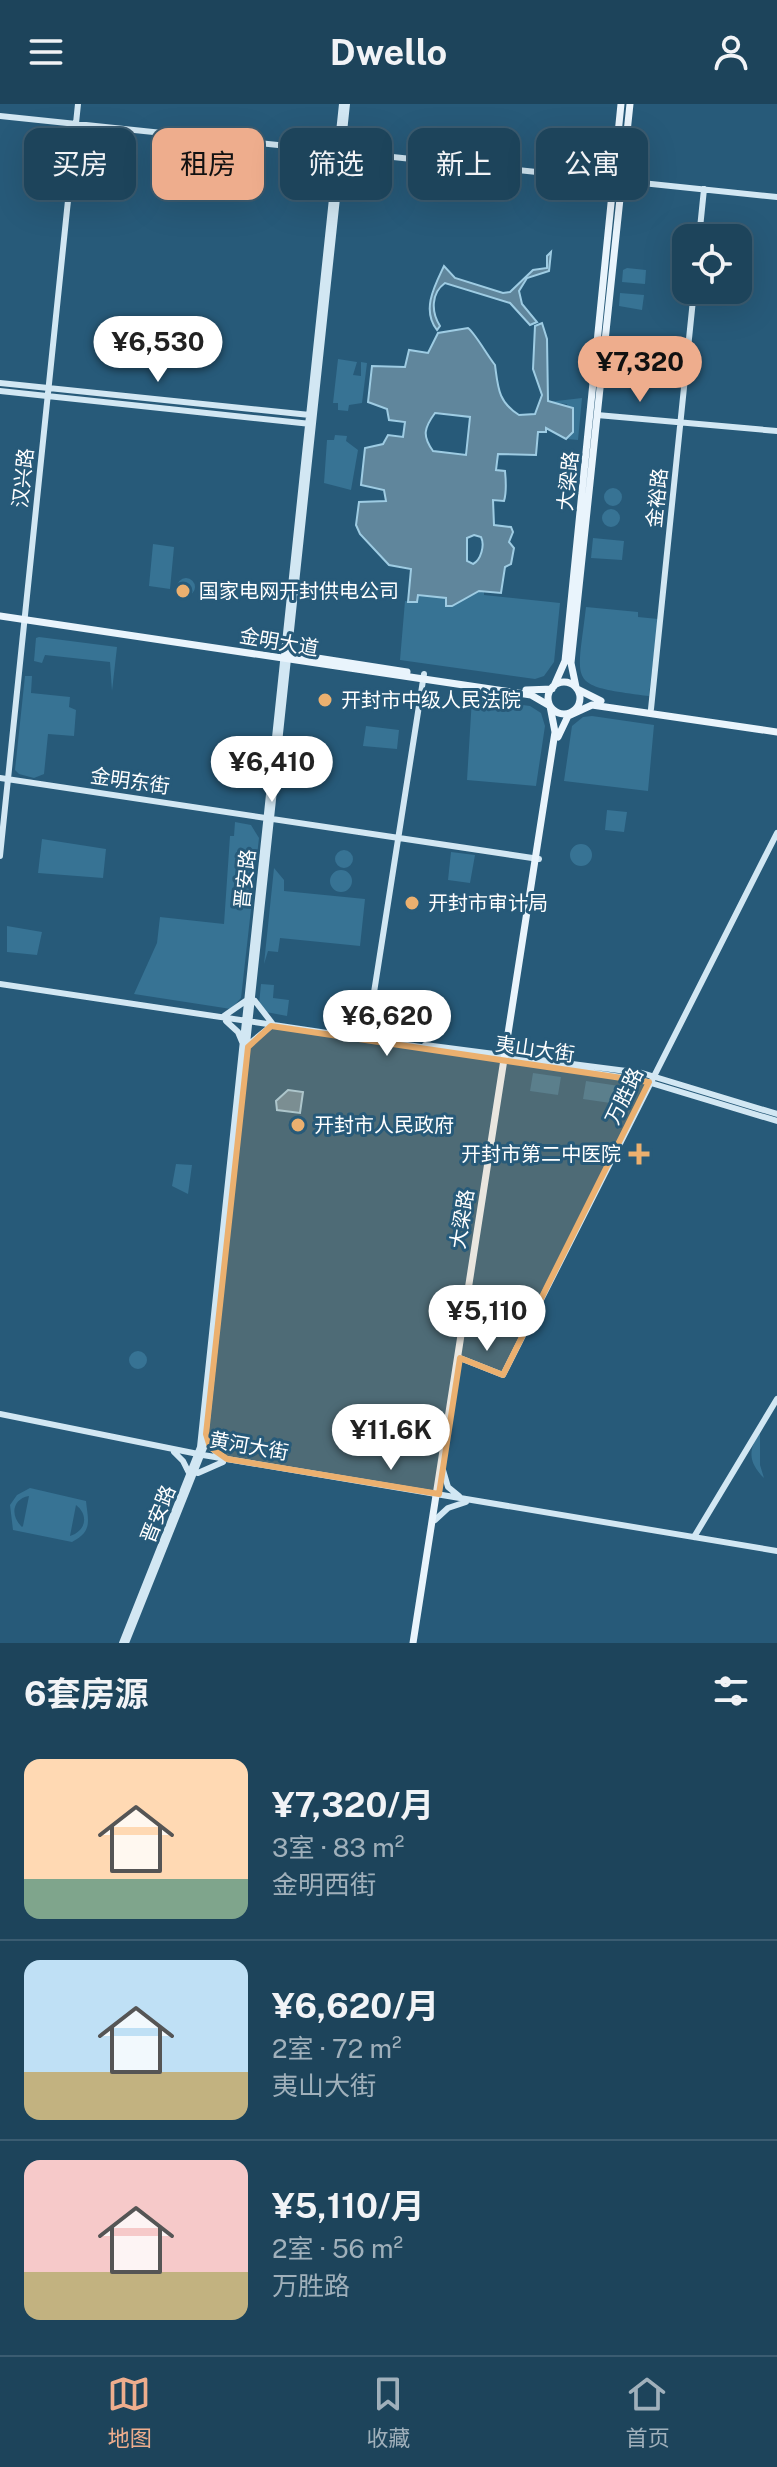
<!DOCTYPE html>
<html lang="zh">
<head>
<meta charset="utf-8">
<style>
	body { margin:0; font-family:"Public Sans","Noto Sans SC",sans-serif; background:#2a4e64; color:#f1f3f6; height:100vh; display:flex; flex-direction:column; font-size:30px; white-space:nowrap }
	* { box-sizing:border-box; margin:0 }
	p { font-size:26px; color:#a0b0bb }
	.icon { flex:none; width:44px; height:44px; fill:none; stroke:currentColor; stroke-width:2; stroke-linecap:round; stroke-linejoin:round }
	.map { position:relative; height:1539px; overflow:hidden }
	.details { display:flex; flex-direction:column; background:#1d445b; flex:1 }
	.details>* { flex:none }
	.banner { position:absolute; left:24px; top:24px; width:730px; height:72px; display:flex; gap:16px }
	.buttons { position:absolute; left:672px; top:120px; display:grid; gap:16px }
	.buttons a { display:grid; place-items:center; width:80px; height:80px; border-radius:16px; background:#1d445b; box-shadow:0 8px 32px #0002,0 0 0 2px #3b5c71; font-size:40px }
	.price { position:absolute; translate:-50% -68px; padding:0 18px; border-radius:28px; background:#fff; color:#222; font-size:26px; line-height:52px; filter:drop-shadow(0 2px 4px #0008) }
	.price::after { content:''; position:absolute; left:50%; top:48px; width:24px; height:18px; margin-left:-12px; background:inherit; clip-path:polygon(0 0,100% 0,50% 100%) }
	.price.active { background:#eead8d; color:#111 }
	ul { padding:0; list-style:none }
	li { display:flex; align-items:center; gap:24px; height:200px; padding:0 24px }
	li+li { border-top:2px solid #3b5c71 }
	li span { display:grid; place-items:center; flex:none; width:224px; height:160px; border-radius:16px; color:#555 }
	li>.icon { margin-inline-start:auto }
	span .icon { width:96px; height:96px; fill:#fffc; stroke-width:1 }
	li b { font-size:34px }
	h2 { display:flex; justify-content:space-between; align-items:center; height:96px; padding:0 24px; font-size:34px }
	.pill { padding:0 28px; border-radius:16px; background:#1d445b; box-shadow:0 8px 32px #0002,0 0 0 2px #3b5c71; font-size:28px; line-height:72px }
	.pill.active { background:#eead8d; color:#111 }
	header { display:flex; justify-content:space-between; align-items:center; height:104px; padding:0 24px; background:#1d445b; font-size:36px; font-weight:700 }
	.tab-bar { display:flex; justify-content:space-around; align-items:center; height:112px; border-top:2px solid #3b5c71; background:#1d445b; font-size:22px; color:#a0b0bb }
	.tab-bar a { display:grid; justify-items:center; gap:4px }
	.tab-bar .active { color:#eead8d }
	.map>svg:first-child { display:block }
	.green { fill:#377394; fill-rule:evenodd }
	.water { fill:#60869c; stroke:#9ecce3; stroke-width:2; fill-rule:evenodd }
	.lines { fill:none; stroke-linecap:round; stroke-linejoin:round }
	.secondary { stroke:#d2e7f3; stroke-width:6 }
	.primary { stroke:#e9f4fc; stroke-width:7 }
	.marked { fill:#ebb06f; fill-opacity:0.2; stroke:#ebb06f; stroke-width:6; stroke-linejoin:round }
	.poi-dot { fill:#ebb06f; stroke:#275a79; stroke-width:3 }
	.labels { text-anchor:middle; stroke-width:6; stroke-linejoin:round; paint-order:stroke }
	.street-label { font-size:20px; fill:#fff; stroke:#275a79 }
	.poi-label { font-size:20px; fill:#fff; stroke:#275a79; text-anchor:start }
</style>
</head>
<body>
<header><svg class="icon" aria-label="menu" viewBox="0 0 24 24"><path d="M4 6h16M4 12h16M4 18h16"/></svg>Dwello<svg class="icon" aria-label="person" viewBox="0 0 24 24"><circle cx="12" cy="8" r="4"/><path d="M4 21q1-7 8-7t8 7"/></svg></header>
<div class="map">
<svg width="777" height="1539" viewBox="0 0 777 1539">
	<rect width="100%" height="100%" fill="#275a79"/>
	<path class="green" d="M 627,164 L 646,166 L 645,180 L 622,178 L 623,166 Z
		M 620,189 L 644,191 L 642,206 L 619,202 Z
		M 338,255 L 357,258 L 353,271 L 361,272 L 361,258 L 367,259 L 362,299 L 349,301 L 348,307 L 338,306 L 338,299 L 333,299 Z
		M 582,294 L 578,336 L 568,335 L 573,328 L 567,300 L 548,298 Z
		M 335,331 L 347,332 L 346,337 L 358,346 L 351,386 L 324,379 L 327,336 L 334,336 Z
		M604 393a9 9 0 1 1 18 0a9 9 0 1 1-18 0Z
		M602 414a9 9 0 1 1 18 0a9 9 0 1 1-18 0Z
		M 593,434 L 624,437 L 622,456 L 591,454 Z
		M 153,440 L 174,443 L 170,485 L 149,482 Z
		M177 483a9 9 0 1 1 18 0a9 9 0 1 1-18 0Z
		M 479,487 L 484,487 L 484,491 L 560,499 L 554,558 L 544,572 L 535,575 L 400,556 L 405,497 L 417,498 L 418,491 L 446,494 L 446,501 L 452,502 Z
		M 586,503 L 638,508 L 638,513 L 658,515 L 649,592 C 566,581 577,582 586,503 Z
		M 39,533 L 117,543 L 112,587 L 110,558 L 45,551 L 42,559 L 34,557 L 36,534 Z
		M 25,572 L 32,572 L 31,589 L 70,593 L 69,603 L 76,606 L 74,632 L 48,630 L 44,670 L 34,674 L 19,670 L 15,666 Z
		M 472,594 L 530,602 L 541,609 L 545,622 L 536,682 L 467,676 Z
		M 592,612 L 654,621 L 648,687 L 564,677 L 572,622 L 583,613 Z
		M 366,622 L 399,626 L 397,645 L 363,642 Z
		M 607,706 L 627,708 L 624,728 L 605,726 Z
		M 235,718 L 251,721 L 259,734 L 241,894 L 231,905 L 134,890 L 157,839 L 160,813 L 224,820 L 230,732 L 234,732 Z
		M 42,735 L 106,745 L 103,774 L 38,769 Z
		M570 751a11 11 0 1 1 22 0a11 11 0 1 1-22 0Z
		M335 755a9 9 0 1 1 18 0a9 9 0 1 1-18 0Z
		M 451,748 L 475,751 L 470,779 L 448,776 Z
		M 274,764 L 284,776 L 284,787 L 365,795 L 360,842 L 280,834 L 278,848 L 268,847 L 264,860 Z
		M330 777a11 11 0 1 1 22 0a11 11 0 1 1-22 0Z
		M 7,822 L 42,828 L 37,851 L 7,848 Z
		M 261,880 L 274,881 L 273,894 L 289,896 L 287,912 L 266,908 L 259,900 Z
		M 533,969 L 561,973 L 558,991 L 530,987 Z
		M 586,977 L 626,983 L 630,991 L 624,1001 L 583,995 Z
		M 176,1060 L 192,1061 L 188,1090 L 172,1082 Z
		M129 1256a9 9 0 1 1 18 0a9 9 0 1 1-18 0Z
		M 760,1328 L 760,1361 L 764,1374 C 748,1358 748,1346 760,1328 Z
		M 30,1384 L 86,1397 C 88,1417 93,1427 72,1438 L 13,1426 L 10,1401 L 17,1391 ZM 29,1392 L 23,1422 L 22,1423 C 10,1412 12,1395 29,1392 ZM 76,1401 C 89,1411 86,1427 70,1432 Z"/>
	<path class="water" d="M 551,148 L 549,167 L 527,174 L 519,187 L 522,200 L 537,218 L 530,221 L 510,199 L 445,179 C 431,189 431,208 440,222 L 437,226 C 421,206 435,181 444,162 L 455,174 L 503,189 L 510,188 L 533,166 L 547,164 L 547,152 Z
		M 542,219 L 547,235 L 548,297 L 573,304 L 573,328 L 566,335 L 546,324 L 546,328 L 538,328 L 536,351 L 498,350 L 496,366 L 505,367 C 506,377 507,387 504,397 L 493,396 L 494,421 L 511,423 L 513,428 L 509,438 L 514,444 L 511,460 L 505,463 L 501,489 L 479,487 L 452,502 L 446,502 L 446,494 L 418,491 L 417,498 L 408,498 L 411,465 L 389,461 L 360,430 L 356,421 L 359,398 L 386,397 L 384,386 L 361,381 L 365,344 L 383,340 L 388,331 L 403,333 L 405,318 L 389,316 L 387,305 L 368,298 L 372,262 L 405,263 L 409,246 L 428,249 L 438,229 L 468,224 C 475,229 487,251 495,261 C 498,283 498,298 519,311 L 535,310 L 542,291 L 533,265 L 535,222 ZM 435,309 L 470,313 L 466,351 L 433,347 C 422,332 424,324 435,309 ZM 474,431 L 481,433 C 485,441 481,456 473,460 L 467,457 L 467,434 Z
		M 288,986 L 303,988 L 300,1009 L 277,1006 L 276,997 Z"/>
	<g class="lines">
		<path class="secondary" d="M 0,12 L 777,93
			M 699,134 L 704,85
			M 0,279 L 310,311
			M 0,287 L 311,320
			M 597,311 L 777,327
			M 651,605 L 694,186
			M 0,674 L 539,755
			M 0,752 L 78,0
			M 0,880 L 641,976 L 777,1017
			M 255,897 L 272,919
			M 224,912 L 247,896
			M 226,917 L 238,928 L 243,940
			M 367,933 L 424,570
			M 249,940 L 271,922
			M 425,941 L 642,969 L 777,1010
			M 460,1254 L 503,1271 L 777,729
			M 0,1310 L 203,1351 L 777,1447
			M 206,1332 L 210,1343 L 220,1351
			M 174,1348 L 183,1357 L 190,1371
			M 443,1366 L 448,1383 L 459,1392
			M 198,1369 L 223,1358
			M 435,1416 L 448,1404 L 466,1398
			M 694,1433 L 777,1295
			M 122,1539 L 200,1343 L 342,0
			M 126,1539 L 204,1344 L 347,0"/>
		<path class="primary" d="M 0,512 L 531,591 L 550,602 L 555,628 L 413,1539
			M 285,549 L 407,568
			M548 594a16 16 0 1 1 32 0a16 16 0 1 1-32 0Z
			M 554,582 L 565,557 L 621,0
			M 576,583 L 571,559 L 630,0
			M 577,585 L 601,597
			M 526,586 L 552,585
			M 558,633 L 568,612 L 592,601 L 777,628"/>
	</g>
	<path class="marked" d="M 271,922 L 649,978 L 503,1271 L 460,1254 L 439,1390 L 227,1355 L 210,1343 L 206,1330 L 248,943 Z"/>
	<g class="poi-dot">
		<circle cx="183" cy="487" r="8"/>
		<circle cx="325" cy="596" r="8"/>
		<circle cx="412" cy="799" r="8"/>
		<circle cx="298" cy="1021" r="8"/>
		<path d="M635 1038h8v8h8v8h-8v8h-8v-8h-8v-8h8z"/>
	</g>
	<g class="labels">
		<g class="street-label">
			<text transform="translate(23 374) rotate(-84)" y="7">汉兴路</text>
			<text transform="translate(568 377) rotate(-84)" y="7">大梁路</text>
			<text transform="translate(657 394) rotate(-84)" y="7">金裕路</text>
			<text transform="translate(279 538) rotate(10)" y="7">金明大道</text>
			<text transform="translate(130 677) rotate(8)" y="7">金明东街</text>
			<text transform="translate(245 775) rotate(-84)" y="7">晋安路</text>
			<text transform="translate(535 945) rotate(8)" y="7">夷山大街</text>
			<text transform="translate(624 992) rotate(-64)" y="7">万胜路</text>
			<text transform="translate(462 1115) rotate(-81)" y="7">大梁路</text>
			<text transform="translate(249 1342) rotate(10)" y="7">黄河大街</text>
			<text transform="translate(158 1410) rotate(-68)" y="7">晋安路</text>
		</g>
		<g class="poi-label">
			<text x="199" y="494">国家电网开封供电公司</text>
			<text x="341" y="603">开封市中级人民法院</text>
			<text x="428" y="806">开封市审计局</text>
			<text x="314" y="1028">开封市人民政府</text>
			<text x="621" y="1057" text-anchor="end">开封市第二中医院</text>
		</g>
	</g>
</svg>
<div class="buttons">
<a><svg class="icon" aria-label="locate" viewBox="0 0 24 24"><circle cx="12" cy="12" r="6"/><path d="M12 2v4M12 18v4M2 12h4M18 12h4"/></svg></a>
</div>
<b class="price" style="left:158px;top:280px">¥6,530</b>
<b class="price active" style="left:640px;top:300px">¥7,320</b>
<b class="price" style="left:272px;top:700px">¥6,410</b>
<b class="price" style="left:387px;top:954px">¥6,620</b>
<b class="price" style="left:487px;top:1249px">¥5,110</b>
<b class="price" style="left:391px;top:1368px">¥11.6K</b>
<div class="banner">
<a class="pill">买房</a>
<a class="pill active">租房</a>
<a class="pill">筛选</a>
<a class="pill">新上</a>
<a class="pill">公寓</a>
</div>
</div>
<section class="details">
<h2>6套房源<svg class="icon" aria-label="filters" viewBox="0 0 24 24"><path d="M4 7h16M4 17h16"/><circle cx="9" cy="7" r="2"/><circle cx="15" cy="17" r="2"/></svg></h2>
<ul>
<li><span style="background:linear-gradient(#ffd9b3 75%,#7fa58c 0)"><svg class="icon" aria-label="home" viewBox="0 0 24 24"><path d="M3 11l9-7 9 7M6 9v11h12V9"/></svg></span><div><b>¥7,320/月</b><p>3室 · 83 m²</p><p>金明西街</p></div></li>
<li><span style="background:linear-gradient(#bfe0f5 70%,#c2b280 0)"><svg class="icon" aria-label="home" viewBox="0 0 24 24"><path d="M3 11l9-7 9 7M6 9v11h12V9"/></svg></span><div><b>¥6,620/月</b><p>2室 · 72 m²</p><p>夷山大街</p></div></li>
<li><span style="background:linear-gradient(#f6c9c9 70%,#c2b280 0)"><svg class="icon" aria-label="home" viewBox="0 0 24 24"><path d="M3 11l9-7 9 7M6 9v11h12V9"/></svg></span><div><b>¥5,110/月</b><p>2室 · 56 m²</p><p>万胜路</p></div></li>
</ul>
</section>
<nav class="tab-bar">
<a class="active"><svg class="icon" aria-label="map" viewBox="0 0 24 24"><path d="M3 6l6-2 6 2 6-2v14l-6 2-6-2-6 2zM9 4v14M15 6v14"/></svg>地图</a>
<a><svg class="icon" aria-label="saved" viewBox="0 0 24 24"><path d="M7 4h10v16l-5-4-5 4z"/></svg>收藏</a>
<a><svg class="icon" aria-label="home" viewBox="0 0 24 24"><path d="M3 11l9-7 9 7M6 9v11h12V9"/></svg>首页</a>
</nav>
</body>
</html>
